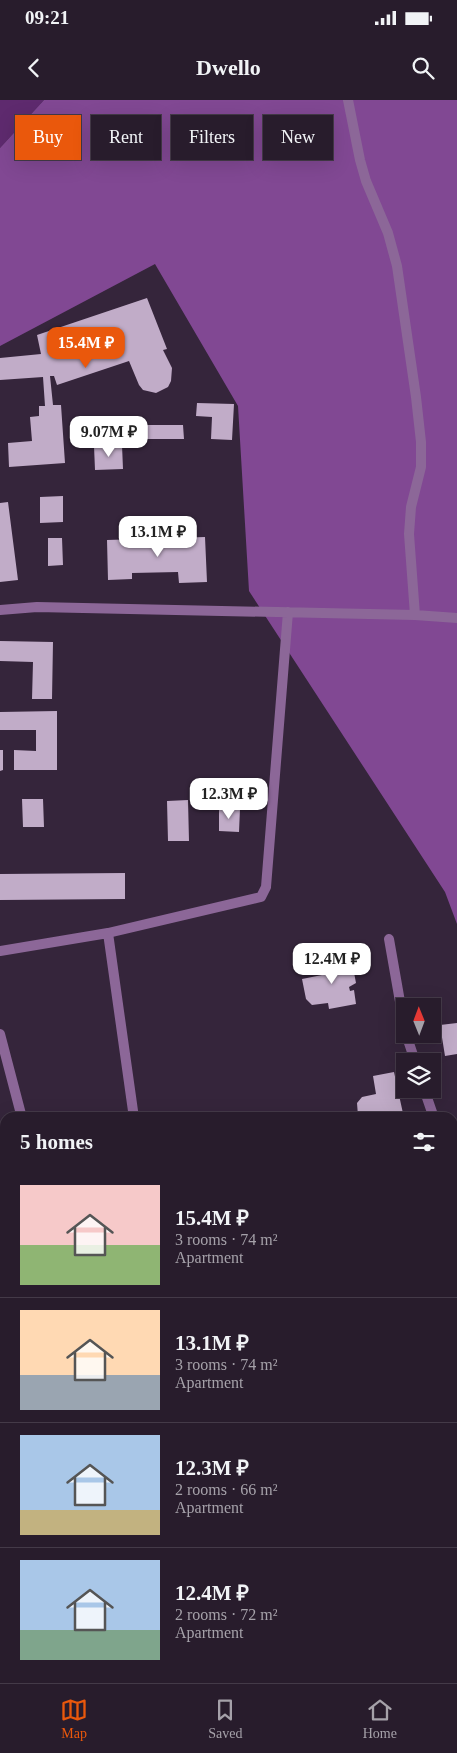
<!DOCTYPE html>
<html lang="en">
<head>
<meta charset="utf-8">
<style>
	body { margin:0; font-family:"Times New Roman",serif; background:#302534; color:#f1f3f6; height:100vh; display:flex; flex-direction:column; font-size:19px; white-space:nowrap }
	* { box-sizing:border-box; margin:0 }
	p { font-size:16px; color:#a5a1a9 }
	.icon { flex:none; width:28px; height:28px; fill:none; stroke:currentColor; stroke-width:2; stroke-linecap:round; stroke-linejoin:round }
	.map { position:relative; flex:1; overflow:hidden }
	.details { position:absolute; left:0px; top:1012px; width:458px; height:571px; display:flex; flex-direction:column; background:#281c2c; border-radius:15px 15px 0 0; box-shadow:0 5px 20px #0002,0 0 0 1px #443a48 }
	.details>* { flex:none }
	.banner { position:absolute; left:15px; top:15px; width:428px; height:45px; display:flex; gap:10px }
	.needle { width:32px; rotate:359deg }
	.controls { position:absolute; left:396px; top:898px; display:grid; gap:10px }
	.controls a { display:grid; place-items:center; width:45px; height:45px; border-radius:0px; background:#281c2c; box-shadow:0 5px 20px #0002,0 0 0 1px #443a48; font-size:25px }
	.price { position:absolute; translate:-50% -42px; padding:0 11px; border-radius:10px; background:#fff; color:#222; font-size:16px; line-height:32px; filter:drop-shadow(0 1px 2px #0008) }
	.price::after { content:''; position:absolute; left:50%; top:30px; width:15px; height:11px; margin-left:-8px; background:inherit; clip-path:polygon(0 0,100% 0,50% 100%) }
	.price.on { background:#ea580c; color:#fff }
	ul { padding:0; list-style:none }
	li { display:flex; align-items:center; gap:15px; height:125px; padding:0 20px }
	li+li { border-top:1px solid #443a48 }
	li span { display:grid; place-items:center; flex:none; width:140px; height:100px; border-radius:0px; color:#555 }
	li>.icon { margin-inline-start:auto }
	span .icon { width:60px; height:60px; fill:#fffc; stroke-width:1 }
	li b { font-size:21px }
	h2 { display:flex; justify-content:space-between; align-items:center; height:60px; padding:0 20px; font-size:21px }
	.chip { padding:0 18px; border-radius:0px; background:#281c2c; box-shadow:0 5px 20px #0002,0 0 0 1px #443a48; font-size:18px; line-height:45px }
	.chip.on { background:#ea580c; color:#fff }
	.status { display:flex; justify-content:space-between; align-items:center; height:35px; padding:0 25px; background:#281c2c; direction:ltr }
	.status svg { height:14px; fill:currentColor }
	header { display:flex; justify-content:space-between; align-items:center; height:65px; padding:0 20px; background:#281c2c; font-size:22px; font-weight:700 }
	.menu { display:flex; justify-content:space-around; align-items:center; height:70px; border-top:1px solid #443a48; background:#281c2c; font-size:14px; color:#a5a1a9 }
	.menu a { display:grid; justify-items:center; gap:2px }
	.menu .on { color:#ea580c }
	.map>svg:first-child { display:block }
	.green { fill:#5e2a6e }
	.forest { fill:#814893 }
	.building { fill:#c1acc8 }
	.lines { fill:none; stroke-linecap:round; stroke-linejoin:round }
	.street { stroke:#8c6798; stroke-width:10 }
</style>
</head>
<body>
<div class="status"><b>09:21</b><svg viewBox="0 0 49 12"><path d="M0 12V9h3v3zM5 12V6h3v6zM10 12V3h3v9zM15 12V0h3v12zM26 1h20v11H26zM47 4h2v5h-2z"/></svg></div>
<header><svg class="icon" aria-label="back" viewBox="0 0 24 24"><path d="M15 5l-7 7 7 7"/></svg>Dwello<svg class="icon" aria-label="search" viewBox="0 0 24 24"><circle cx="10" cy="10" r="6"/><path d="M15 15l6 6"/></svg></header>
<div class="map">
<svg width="457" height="1583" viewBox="0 0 457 1583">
	<rect width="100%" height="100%" fill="#35253b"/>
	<path class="green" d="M 0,0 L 44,0 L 0,48 Z"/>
	<path class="forest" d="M 44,0 L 457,0 L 457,824 L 445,792 L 249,491 L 238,306 L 155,164 L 0,246 L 0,48 Z"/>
	<path class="building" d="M 147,198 L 167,249 L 163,250 L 172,268 L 171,281 L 168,287 L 156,293 L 143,290 L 139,285 L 129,261 L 57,285 L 54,276 L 50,276 L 53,305 L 61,305 L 65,363 L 9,367 L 8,343 L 32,341 L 30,317 L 39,316 L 39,306 L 45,306 L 43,277 L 0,280 L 0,258 L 41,254 L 37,235 Z
		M 197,303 L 234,304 L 232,340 L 211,339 L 212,317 L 196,316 Z
		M 137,325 L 183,325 L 184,339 L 137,339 Z
		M 122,345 L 123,369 L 95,370 L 94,346 Z
		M 63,396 L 63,422 L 40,423 L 40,397 Z
		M 8,402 L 18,480 L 0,482 L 0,403 Z
		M 205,437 L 207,482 L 179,483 L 178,472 L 132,473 L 132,479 L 108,480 L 107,440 Z
		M 48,438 L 62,438 L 63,465 L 48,466 Z
		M 0,541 L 53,542 L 52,599 L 32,599 L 33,562 L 0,561 Z
		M 57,611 L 57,670 L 14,670 L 14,650 L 36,651 L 36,630 L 0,630 L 0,612 Z
		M 0,650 L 3,650 L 3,670 L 0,671 Z
		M 22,699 L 43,699 L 44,727 L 23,727 Z
		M 188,700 L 189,741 L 168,741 L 167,701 Z
		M 219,708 L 240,709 L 239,732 L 219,731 Z
		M 125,773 L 125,799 L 0,800 L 0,774 Z
		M 340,857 L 341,864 L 352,862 L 356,883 L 349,887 L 350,891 L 354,890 L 356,904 L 329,909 L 328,903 L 312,905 L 306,899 L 302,879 L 322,875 L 320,861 Z
		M 457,923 L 457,954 L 445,956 L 440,925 Z
		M 394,972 L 404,1018 L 361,1018 L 358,1016 L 357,1003 L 362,997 L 376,994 L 373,976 Z
		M 5,1084 L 5,1117 L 0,1117 L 0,1085 Z
		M 5,1331 L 5,1351 L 0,1351 L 0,1332 Z"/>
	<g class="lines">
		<path class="street" d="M 348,0 L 360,60 L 366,81 L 388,133 L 397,166 L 416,297 L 421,342 L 421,367 L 411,407 L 409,434 L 415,515
			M 0,510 L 37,507 L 415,515 L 457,518
			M 108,833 L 134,1018
			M 389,839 L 405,930
			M 0,851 L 108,833 L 261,797 L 266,787 L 288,512
			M 0,934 L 22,1018
			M 406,934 L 415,961
			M 424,989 L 434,1018
			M 452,1074 L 457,1088
			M 0,1431 L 5,1431
			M 328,1579 L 329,1583"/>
	</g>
</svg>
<div class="controls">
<a><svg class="needle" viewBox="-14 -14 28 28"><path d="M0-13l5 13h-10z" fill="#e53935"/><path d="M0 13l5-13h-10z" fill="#a5a1a9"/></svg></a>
<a><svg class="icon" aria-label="layers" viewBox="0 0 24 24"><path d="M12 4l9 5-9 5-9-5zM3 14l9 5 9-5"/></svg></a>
</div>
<b class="price on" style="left:86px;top:269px">15.4M ₽</b>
<b class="price" style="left:109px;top:358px">9.07M ₽</b>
<b class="price" style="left:158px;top:458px">13.1M ₽</b>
<b class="price" style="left:229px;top:720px">12.3M ₽</b>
<b class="price" style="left:332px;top:885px">12.4M ₽</b>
<div class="banner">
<a class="chip on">Buy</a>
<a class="chip">Rent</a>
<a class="chip">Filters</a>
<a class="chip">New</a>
</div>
<section class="details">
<h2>5 homes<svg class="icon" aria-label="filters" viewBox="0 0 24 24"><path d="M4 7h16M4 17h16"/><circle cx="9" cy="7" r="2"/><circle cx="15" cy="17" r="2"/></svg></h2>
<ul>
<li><span style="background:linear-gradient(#f6c9c9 60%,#8fb573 0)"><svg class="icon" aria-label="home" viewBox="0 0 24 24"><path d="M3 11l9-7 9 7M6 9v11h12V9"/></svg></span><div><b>15.4M ₽</b><p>3 rooms · 74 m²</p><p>Apartment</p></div></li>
<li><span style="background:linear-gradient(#ffd9b3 65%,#9aa5b1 0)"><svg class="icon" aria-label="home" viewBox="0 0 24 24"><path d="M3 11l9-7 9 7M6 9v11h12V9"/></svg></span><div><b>13.1M ₽</b><p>3 rooms · 74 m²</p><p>Apartment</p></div></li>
<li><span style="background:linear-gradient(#a9c7e8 75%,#c2b280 0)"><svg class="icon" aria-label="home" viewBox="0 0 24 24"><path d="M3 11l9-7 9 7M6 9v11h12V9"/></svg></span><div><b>12.3M ₽</b><p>2 rooms · 66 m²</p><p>Apartment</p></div></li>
<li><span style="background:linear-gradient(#a9c7e8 70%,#7fa58c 0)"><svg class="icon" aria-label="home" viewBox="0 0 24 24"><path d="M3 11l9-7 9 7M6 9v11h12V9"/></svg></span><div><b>12.4M ₽</b><p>2 rooms · 72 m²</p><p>Apartment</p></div></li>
</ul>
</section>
</div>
<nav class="menu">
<a class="on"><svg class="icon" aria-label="map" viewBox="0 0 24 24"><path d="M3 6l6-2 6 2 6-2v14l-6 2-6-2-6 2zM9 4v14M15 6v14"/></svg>Map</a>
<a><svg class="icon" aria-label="saved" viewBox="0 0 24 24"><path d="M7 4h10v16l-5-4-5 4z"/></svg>Saved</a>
<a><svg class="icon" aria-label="home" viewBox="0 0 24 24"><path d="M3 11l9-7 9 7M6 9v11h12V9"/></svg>Home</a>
</nav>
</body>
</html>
